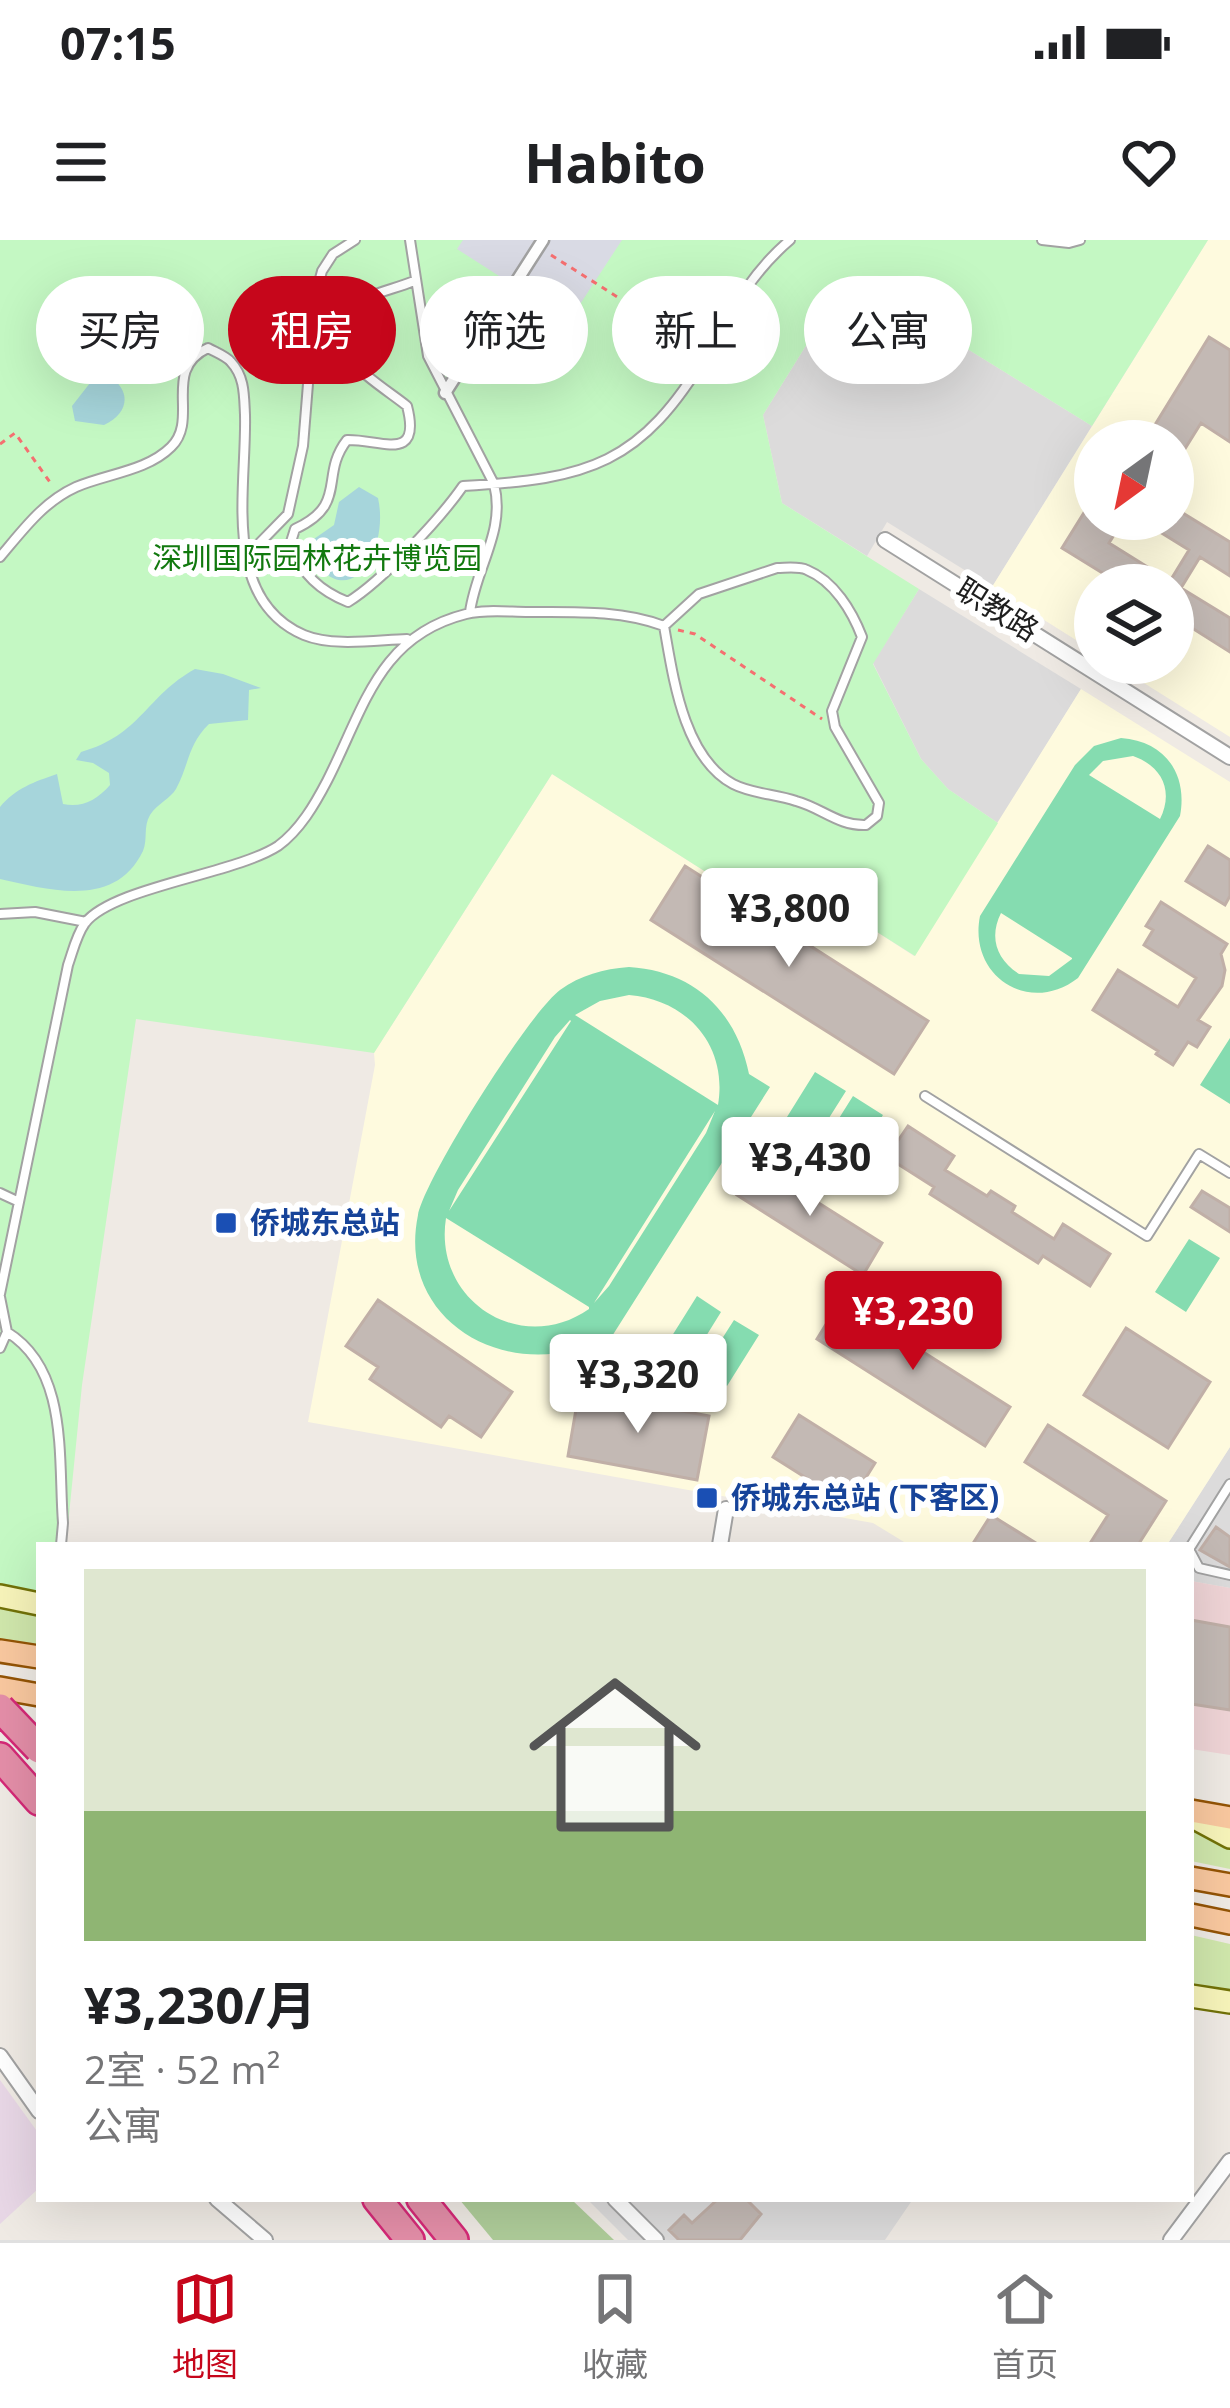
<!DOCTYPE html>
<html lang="zh">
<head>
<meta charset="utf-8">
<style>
	body { margin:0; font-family:"Open Sans","Noto Sans SC",sans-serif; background:#f2f2f2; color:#202124; height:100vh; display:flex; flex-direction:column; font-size:45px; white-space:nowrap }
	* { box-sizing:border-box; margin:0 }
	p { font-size:39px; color:#757577 }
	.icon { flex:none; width:66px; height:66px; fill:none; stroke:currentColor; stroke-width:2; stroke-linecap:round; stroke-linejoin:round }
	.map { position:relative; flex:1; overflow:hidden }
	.sheet { position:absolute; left:36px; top:1302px; width:1158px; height:660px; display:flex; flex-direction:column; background:#fff; border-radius:0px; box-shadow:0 12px 48px #0002 }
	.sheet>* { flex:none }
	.top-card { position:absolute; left:36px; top:36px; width:1158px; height:108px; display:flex; gap:24px }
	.needle { width:78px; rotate:213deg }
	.buttons { position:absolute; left:1074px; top:180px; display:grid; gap:24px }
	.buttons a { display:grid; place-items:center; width:120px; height:120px; border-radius:50%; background:#fff; box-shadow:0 12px 48px #0002; font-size:60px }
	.price { position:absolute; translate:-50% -102px; padding:0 27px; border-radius:12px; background:#fff; color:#222; font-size:39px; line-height:78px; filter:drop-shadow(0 3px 6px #0008) }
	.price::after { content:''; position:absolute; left:50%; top:72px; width:36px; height:27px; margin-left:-18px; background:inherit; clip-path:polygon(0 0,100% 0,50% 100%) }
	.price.current { background:#c6061b; color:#fff }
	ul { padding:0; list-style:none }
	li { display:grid; align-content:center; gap:24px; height:636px; padding:0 48px }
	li+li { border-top:3px solid #e0e0e0 }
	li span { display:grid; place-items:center; height:372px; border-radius:0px; color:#555 }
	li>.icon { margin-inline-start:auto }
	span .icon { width:216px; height:216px; fill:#fffc; stroke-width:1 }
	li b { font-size:51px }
	.tag { padding:0 42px; border-radius:54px; background:#fff; box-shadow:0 12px 48px #0002; font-size:42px; line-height:108px }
	.tag.current { background:#c6061b; color:#fff }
	.status { display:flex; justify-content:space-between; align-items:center; height:84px; padding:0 60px; background:#fff; direction:ltr }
	.status svg { height:33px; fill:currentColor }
	header { display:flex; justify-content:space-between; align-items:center; height:156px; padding:0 48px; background:#fff; font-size:54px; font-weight:700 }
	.tab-bar { display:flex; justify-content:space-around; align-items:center; height:168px; border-top:3px solid #e0e0e0; background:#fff; font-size:33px; color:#757577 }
	.tab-bar a { display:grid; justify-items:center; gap:6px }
	.tab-bar .current { color:#c6061b }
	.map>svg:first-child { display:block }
	.residential { fill:#dcdbdb }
	.commercial { fill:#efd4d6 }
	.industrial { fill:#e8d7e6 }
	.education { fill:#fefade; fill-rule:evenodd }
	.grass { fill:#d0e7ac }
	.forest { fill:#afcd9a }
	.park { fill:#c4f8c3 }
	.pitch { fill:#85dcb0; fill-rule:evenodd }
	.plaza { fill:#d9dae4 }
	.water { fill:#a6d5db }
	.building { fill:#c3b9b4; stroke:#c0afa7; stroke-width:3 }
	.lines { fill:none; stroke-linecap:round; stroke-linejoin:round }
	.service-casing { stroke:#a2a2a2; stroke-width:12 }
	.pedestrian-casing { stroke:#a2a2a2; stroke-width:15 }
	.minor-casing { stroke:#a2a2a2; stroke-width:18 }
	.secondary-casing { stroke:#727208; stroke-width:26 }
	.primary-casing { stroke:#945405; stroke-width:26 }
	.motorway-casing { stroke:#d52977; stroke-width:32 }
	.path { stroke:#f56f70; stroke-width:3; stroke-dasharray:6 6; stroke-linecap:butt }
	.service { stroke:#fff; stroke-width:8 }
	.pedestrian { stroke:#fff; stroke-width:10 }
	.minor { stroke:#fff; stroke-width:14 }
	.secondary { stroke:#f7f4ba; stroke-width:21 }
	.primary { stroke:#f9c89f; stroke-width:21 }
	.motorway { stroke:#e48ea8; stroke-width:27 }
	.motorway-bridge-casing { stroke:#d52977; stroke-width:32; stroke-linecap:butt }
	.motorway-bridge { stroke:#e48ea8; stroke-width:27 }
	.transit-dot { fill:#1a4fb4; stroke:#fff; stroke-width:4.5 }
	.labels { text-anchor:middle; stroke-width:12; stroke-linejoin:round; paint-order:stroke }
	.park-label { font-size:30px; fill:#12790f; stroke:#fff }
	.street-label { font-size:30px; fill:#1e1e1e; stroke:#fff }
	.transit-label { font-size:30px; font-weight:bold; fill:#164399; stroke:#fff; text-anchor:start }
</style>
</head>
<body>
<div class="status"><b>07:15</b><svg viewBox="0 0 49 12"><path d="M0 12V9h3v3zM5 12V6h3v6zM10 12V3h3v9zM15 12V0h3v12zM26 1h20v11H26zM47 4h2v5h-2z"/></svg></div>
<header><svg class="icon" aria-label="menu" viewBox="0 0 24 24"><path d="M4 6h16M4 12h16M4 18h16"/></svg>Habito<svg class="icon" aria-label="heart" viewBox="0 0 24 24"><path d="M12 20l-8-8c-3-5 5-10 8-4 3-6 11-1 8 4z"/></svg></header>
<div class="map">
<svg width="1230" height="2000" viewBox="0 0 1230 2000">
	<rect width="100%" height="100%" fill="#efeae4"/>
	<path class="residential" d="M 849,36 L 1092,186 L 992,347 L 887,282 L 867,316 L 782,263 L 763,175 Z
		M 919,349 L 1081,449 L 998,583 L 948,549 L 921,519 L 873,423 Z
		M 1230,1207 L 1230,1348 L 1191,1341 L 1191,1305 L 1167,1305 Z
		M 587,1959 L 913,1959 L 885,2000 L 628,2000 Z"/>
	<path class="commercial" d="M 1191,1341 L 1230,1348 L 1230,1515 L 1191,1509 Z"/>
	<path class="industrial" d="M 0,1840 L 39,1894 L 39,1948 L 0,1984 Z"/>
	<path class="education" d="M 1208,0 L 1230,0 L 1230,497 L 1112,423 L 1173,423 L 1173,345 L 1095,345 L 1095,412 L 992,347 ZM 1095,201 L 1173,201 L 1173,279 L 1095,279 Z
		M 1081,449 L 1230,542 L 1230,1207 L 1167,1305 L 909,1305 L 873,1283 L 308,1182 L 375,825 L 374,813 L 552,534 L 786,683 L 809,648 L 914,716 Z"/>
	<path class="grass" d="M 0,1358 L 39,1366 L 39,1407 L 0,1400 Z
		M 1191,1586 L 1230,1609 L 1230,1629 L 1191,1621 Z
		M 1191,1695 L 1230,1704 L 1230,1753 L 1191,1745 Z"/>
	<path class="forest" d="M 459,1959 L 571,1959 L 614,2000 L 493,2000 Z"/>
	<path class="park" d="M 0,0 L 1208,0 L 1092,186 L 849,36 L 763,175 L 782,263 L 919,349 L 873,424 L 921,519 L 948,549 L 998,583 L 915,716 L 809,649 L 786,683 L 552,534 L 374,813 L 136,779 L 82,1145 L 66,1305 L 39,1305 L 39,1357 L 0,1348 Z"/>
	<path class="pitch" d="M 1121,498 C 1165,501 1188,534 1180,576 L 1078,738 C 1029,776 968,736 980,676 L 1075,525 L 1094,506 ZM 1133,516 C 1162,526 1174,551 1160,579 L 1089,535 L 1103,521 ZM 1001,673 L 1072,718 L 1072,719 L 1049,736 L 1019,734 C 996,719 989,697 1001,673 Z
		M 629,727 C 693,731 736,770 749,834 L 770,847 L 595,1123 L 574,1110 C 487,1132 398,1071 418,975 C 425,938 529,773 560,750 C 581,735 603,729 629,727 ZM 629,755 C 688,760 728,806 718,865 L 575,775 L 600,761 ZM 570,780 L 571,781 L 449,971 L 458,950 L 555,797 ZM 715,871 L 706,893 L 609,1046 L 594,1063 ZM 446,978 L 589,1067 L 589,1069 C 520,1117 433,1060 446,978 Z
		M 1230,798 L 1230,864 L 1200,845 Z
		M 815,832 L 846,851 L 812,905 L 782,885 Z
		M 853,856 L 883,875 L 849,929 L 819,910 Z
		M 1189,999 L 1220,1018 L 1186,1072 L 1155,1052 Z
		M 697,1056 L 721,1072 L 690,1122 L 665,1107 Z
		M 734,1080 L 759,1095 L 727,1146 L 702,1130 Z"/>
	<path class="plaza" d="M 463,0 L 622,0 L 569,81 L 457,9 Z"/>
	<path class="water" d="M 109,136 C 132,151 129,173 104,185 L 75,181 L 72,166 L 90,143 Z
		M 359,247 L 378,258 C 390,311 348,380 308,312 L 311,301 L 334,285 L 339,262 Z
		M 195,429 L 223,434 L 261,448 L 249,450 L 248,480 L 209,484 C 188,504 189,525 176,549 C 170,559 158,563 150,575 C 143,587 148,599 143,611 C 115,669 50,650 0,639 L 0,567 C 16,548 34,542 57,534 L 63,564 C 82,568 97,560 110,545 L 109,533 L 93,523 L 76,520 L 81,512 C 141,495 146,456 195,429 Z"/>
	<path class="building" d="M 1209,97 L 1230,110 L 1230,202 L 1201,183 L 1173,228 L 1173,201 L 1145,201 Z
		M 1095,255 L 1095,279 L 1124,279 L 1109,303 L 1170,341 L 1189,310 L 1139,279 L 1173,279 L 1173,267 L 1230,302 L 1230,336 L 1200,317 L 1181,348 L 1230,378 L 1230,412 L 1173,376 L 1173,345 L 1122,345 L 1062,308 Z
		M 1208,606 L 1230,620 L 1230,656 L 1225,665 L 1186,641 Z
		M 685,626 L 928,781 L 894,834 L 651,680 Z
		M 1161,662 L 1227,704 L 1221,714 L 1225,730 L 1222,746 L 1198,780 L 1210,787 L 1197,807 L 1188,802 L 1173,825 L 1156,814 L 1158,811 L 1093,770 L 1118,730 L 1178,767 L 1196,738 L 1144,705 L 1153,690 L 1146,686 Z
		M 908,886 L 954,916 L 945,930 L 987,956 L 991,951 L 1015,966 L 1012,972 L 1054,999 L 1063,984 L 1110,1014 L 1090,1046 L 1043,1016 L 1038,1023 L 930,954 L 934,947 L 887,917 Z
		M 757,924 L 882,1003 L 863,1035 L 737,955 Z
		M 1202,951 L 1230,968 L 1230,992 L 1191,967 Z
		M 378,1060 L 512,1152 L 481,1197 L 449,1176 L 441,1187 L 370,1139 L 378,1127 L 346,1106 Z
		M 841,1060 L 1010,1167 L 985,1206 L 817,1099 Z
		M 1126,1088 L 1210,1142 L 1168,1208 L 1084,1155 Z
		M 579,1152 L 709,1176 L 697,1240 L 568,1216 Z
		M 799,1175 L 875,1223 L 849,1265 L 773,1217 Z
		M 1048,1185 L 1166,1261 L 1138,1305 L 1089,1305 L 1108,1275 L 1025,1222 Z
		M 991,1275 L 1039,1305 L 972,1305 Z
		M 1216,1287 L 1230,1297 L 1230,1327 L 1200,1310 Z
		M 1191,1380 L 1230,1387 L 1230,1470 L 1191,1464 Z
		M 718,1959 L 746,1959 L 761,1974 L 740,2000 L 679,2000 L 669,1990 L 684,1975 L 692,1983 Z"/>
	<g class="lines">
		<defs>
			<path id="service" d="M 410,0 L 428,116 L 494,244 C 506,291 476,327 470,372
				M 1042,0 L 1069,3 L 1080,0
				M 414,41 C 395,49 368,54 351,66 C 304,102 383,146 407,166 C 422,224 380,199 347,200 C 319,236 349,264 295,289 L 290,305 C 302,334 320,351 348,362 C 382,341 440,279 463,246 C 589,239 641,225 708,112 C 732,70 752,32 790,0
				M 247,316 L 288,274 L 303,206 L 315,57 L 322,31 L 333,14 L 355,0
				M 0,317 C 23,290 43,262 76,247 C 106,234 147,231 171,207 C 200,179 161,130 208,108 C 215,112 226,116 231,122 C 245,137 244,156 245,175 C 247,246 220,359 304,395 C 333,407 376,400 407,399
				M 777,328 C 786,328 799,326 807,330 C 834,341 852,371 862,397 L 832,471 L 835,487 L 879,563 L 877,576 L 866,585 C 838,586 822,568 796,561 C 776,554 752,554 733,544 C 683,517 673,436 664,386 L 699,354 Z
				M 0,674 L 35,672 L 86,682
				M 925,856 L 1147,996 L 1199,914 L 1230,933
				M 0,953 L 17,961
				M 0,1054 L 68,725 C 73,711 76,696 85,683 C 113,647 235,634 278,606 C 300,590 315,564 327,541 C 364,469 378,396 466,374 C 485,369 509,372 529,372 C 574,372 622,370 664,386
				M 0,1057 L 7,1092 C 69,1130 58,1219 63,1283 L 61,1305
				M 0,1108 L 7,1092
				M 1191,1306 L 1230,1244
				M 1191,1313 L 1199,1328 L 1230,1335"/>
			<path id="pedestrian" d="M 445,153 L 543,0"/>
			<path id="minor" d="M 885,300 L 1230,517
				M 720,1305 L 726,1269
				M 0,1816 L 39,1871
				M 217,1959 L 265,2000
				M 615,1959 L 656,2000
				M 1171,2000 L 1230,1921"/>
			<path id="secondary" d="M 0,1356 L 39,1364
				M 1191,1576 L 1230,1597
				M 1191,1756 L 1230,1762"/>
			<path id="primary" d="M 0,1411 L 39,1417
				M 0,1448 L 39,1455
				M 1191,1571 L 1230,1578
				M 1191,1638 L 1230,1645
				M 1191,1675 L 1230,1683"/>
			<path id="motorway" d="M 0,1517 L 39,1561
				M 377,1959 L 410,2000
				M 421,1959 L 454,2000"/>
		</defs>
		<use href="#service" class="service-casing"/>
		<use href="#pedestrian" class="pedestrian-casing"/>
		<use href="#minor" class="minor-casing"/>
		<use href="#secondary" class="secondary-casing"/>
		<use href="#primary" class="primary-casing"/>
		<use href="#motorway" class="motorway-casing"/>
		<path class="path" d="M 551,15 L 695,106
			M 254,134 L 299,91
			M 0,204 L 15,193 L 52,245
			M 678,390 L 695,394 L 822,479"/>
		<use href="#service" class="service"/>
		<use href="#pedestrian" class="pedestrian"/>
		<use href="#minor" class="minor"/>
		<use href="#secondary" class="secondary"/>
		<use href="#primary" class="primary"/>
		<use href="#motorway" class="motorway"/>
		<defs>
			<path id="motorway-bridge" d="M 0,1468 L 39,1509"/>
		</defs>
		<use href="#motorway-bridge" class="motorway-bridge-casing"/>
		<use href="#motorway-bridge" class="motorway-bridge"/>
	</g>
	<g class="transit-dot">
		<rect x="214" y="971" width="24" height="24" rx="6"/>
		<rect x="695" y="1246" width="24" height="24" rx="6"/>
	</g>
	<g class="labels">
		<g class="park-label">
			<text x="317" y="329">深圳国际园林花卉博览园</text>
		</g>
		<g class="street-label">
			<text transform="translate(997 370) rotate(32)" y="10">职教路</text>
		</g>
		<g class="transit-label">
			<text x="250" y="993">侨城东总站</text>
			<text x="731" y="1268">侨城东总站 (下客区)</text>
		</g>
	</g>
</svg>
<div class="buttons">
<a><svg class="needle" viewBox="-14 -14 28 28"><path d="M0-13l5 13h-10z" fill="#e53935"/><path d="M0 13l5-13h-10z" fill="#757577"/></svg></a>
<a><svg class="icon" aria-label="layers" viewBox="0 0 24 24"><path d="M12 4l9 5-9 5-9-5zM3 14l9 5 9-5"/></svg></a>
</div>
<b class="price" style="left:789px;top:730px">¥3,800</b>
<b class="price" style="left:810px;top:979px">¥3,430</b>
<b class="price current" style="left:913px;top:1133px">¥3,230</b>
<b class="price" style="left:638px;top:1196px">¥3,320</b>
<div class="top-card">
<a class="tag">买房</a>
<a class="tag current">租房</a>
<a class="tag">筛选</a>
<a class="tag">新上</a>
<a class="tag">公寓</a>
</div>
<section class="sheet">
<ul>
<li><span style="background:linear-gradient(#dfe7d0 65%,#8fb573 0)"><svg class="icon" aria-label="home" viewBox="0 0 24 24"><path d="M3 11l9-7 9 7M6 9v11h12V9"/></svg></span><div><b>¥3,230/月</b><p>2室 · 52 m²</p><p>公寓</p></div></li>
</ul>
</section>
</div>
<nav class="tab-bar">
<a class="current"><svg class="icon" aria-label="map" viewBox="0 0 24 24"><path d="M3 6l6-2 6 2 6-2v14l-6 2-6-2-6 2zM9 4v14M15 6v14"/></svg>地图</a>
<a><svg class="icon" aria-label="saved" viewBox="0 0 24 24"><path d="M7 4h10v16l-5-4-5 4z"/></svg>收藏</a>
<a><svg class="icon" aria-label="home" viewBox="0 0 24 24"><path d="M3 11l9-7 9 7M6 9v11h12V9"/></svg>首页</a>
</nav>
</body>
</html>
